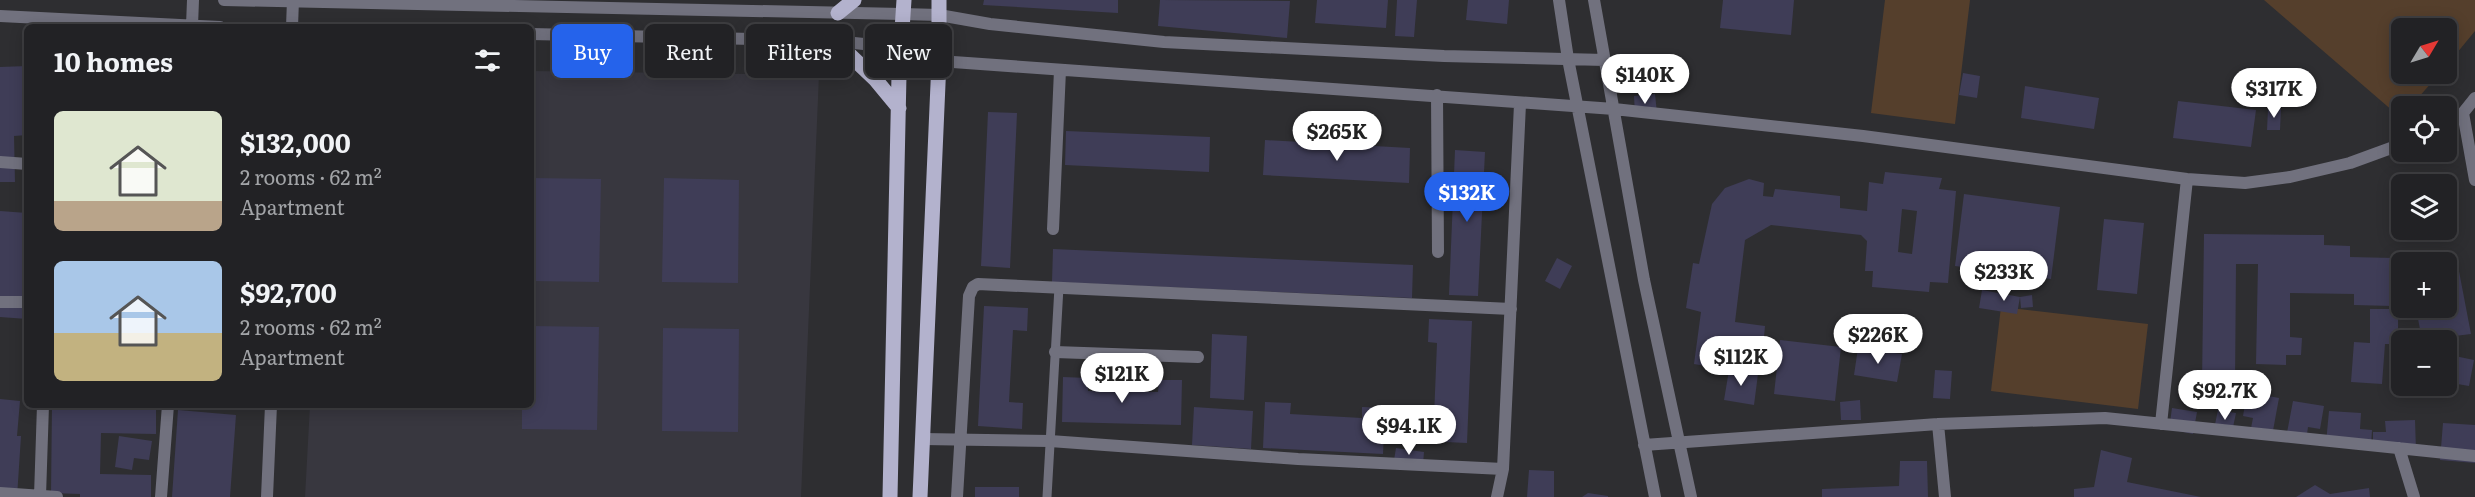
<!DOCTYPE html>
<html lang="en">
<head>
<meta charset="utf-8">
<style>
	body { margin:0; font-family:Literata,serif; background:#2a2a2d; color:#f1f3f6; height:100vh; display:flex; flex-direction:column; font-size:22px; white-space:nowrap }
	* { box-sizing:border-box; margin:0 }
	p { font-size:20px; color:#a2a4a7 }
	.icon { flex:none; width:33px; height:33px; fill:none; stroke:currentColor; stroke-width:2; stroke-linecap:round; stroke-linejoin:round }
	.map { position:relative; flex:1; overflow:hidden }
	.details { position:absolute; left:24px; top:24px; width:510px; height:384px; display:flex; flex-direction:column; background:#222225; border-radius:9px; box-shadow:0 3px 15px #0003,0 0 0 2px #3f3f42 }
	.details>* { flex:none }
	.banner { position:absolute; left:552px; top:24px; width:570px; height:54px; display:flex; gap:12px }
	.needle { width:39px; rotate:52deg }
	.fabs { position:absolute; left:2391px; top:18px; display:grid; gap:12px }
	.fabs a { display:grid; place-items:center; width:66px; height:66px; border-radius:9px; background:#222225; box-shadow:0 3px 15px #0003,0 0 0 2px #3f3f42; font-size:30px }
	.price { position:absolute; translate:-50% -51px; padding:0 14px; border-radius:21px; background:#fff; color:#222; font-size:20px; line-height:39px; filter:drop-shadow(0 2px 3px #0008) }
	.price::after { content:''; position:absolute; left:50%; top:36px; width:18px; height:14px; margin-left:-9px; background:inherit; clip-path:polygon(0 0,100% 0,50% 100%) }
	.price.on { background:#2563eb; color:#fff }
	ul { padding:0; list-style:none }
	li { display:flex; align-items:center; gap:18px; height:150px; padding:0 30px }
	li span { display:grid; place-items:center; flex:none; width:168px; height:120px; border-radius:9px; color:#555 }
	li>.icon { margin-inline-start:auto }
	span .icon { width:72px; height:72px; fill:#fffc; stroke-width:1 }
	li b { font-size:26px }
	h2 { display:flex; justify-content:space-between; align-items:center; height:72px; padding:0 30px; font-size:26px }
	.tag { padding:0 21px; border-radius:9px; background:#222225; box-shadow:0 3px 15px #0003,0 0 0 2px #3f3f42; font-size:21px; line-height:54px }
	.tag.on { background:#2563eb; color:#fff }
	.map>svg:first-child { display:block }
	.built { fill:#38373f }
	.green { fill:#553f2c }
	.building { fill:#3f3d57; fill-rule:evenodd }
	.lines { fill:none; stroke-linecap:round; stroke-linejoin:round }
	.lane { stroke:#71717e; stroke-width:9 }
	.street { stroke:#71717e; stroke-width:12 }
	.primary { stroke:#b3b2cd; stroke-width:15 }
</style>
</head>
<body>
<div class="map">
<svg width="2475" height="497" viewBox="0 0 2475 497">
	<rect width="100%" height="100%" fill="#2e2e31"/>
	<path class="built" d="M 531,71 L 819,75 L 801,497 L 305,497 L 310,405 L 531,405 Z"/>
	<path class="green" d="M 1885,0 L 1970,0 L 1955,124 L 1871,113 Z
		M 2264,0 L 2475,0 L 2475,31 L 2447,65 L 2446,28 L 2402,28 L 2402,74 L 2439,74 L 2411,106 L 2402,106 L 2401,118 Z
		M 2001,307 L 2148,324 L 2138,409 L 1991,391 Z"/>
	<path class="building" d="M 984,0 L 1118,0 L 1118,13 L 983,5 Z
		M 1160,0 L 1290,1 L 1287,38 L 1158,26 Z
		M 1317,0 L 1388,0 L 1386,28 L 1315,23 Z
		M 1397,0 L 1417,0 L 1414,37 L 1395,36 Z
		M 1468,0 L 1509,0 L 1507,24 L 1466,20 Z
		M 1723,0 L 1794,0 L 1791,35 L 1720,28 Z
		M 27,66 L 27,135 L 14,136 L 15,182 L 0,182 L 0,67 Z
		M 1963,73 L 1980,76 L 1977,98 L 1959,95 Z
		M 2025,86 L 2099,98 L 2094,129 L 2021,118 Z
		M 1655,94 L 1657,113 L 1635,115 L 1634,96 Z
		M 2178,101 L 2256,110 L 2251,147 L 2173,138 Z
		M 2268,109 L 2281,109 L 2280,130 L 2267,130 Z
		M 988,112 L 1017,113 L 1010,268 L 981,266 Z
		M 1066,131 L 1210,137 L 1209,172 L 1065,165 Z
		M 1265,140 L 1410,148 L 1409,183 L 1263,175 Z
		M 1455,150 L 1485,152 L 1478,296 L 1449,295 Z
		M 1885,172 L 1942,178 L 1939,189 L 1956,191 L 1948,283 L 1930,282 L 1929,292 L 1872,287 L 1873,271 L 1865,271 L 1867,241 L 1861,235 L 1771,225 L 1745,240 L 1735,322 L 1765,326 L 1762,358 L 1732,355 L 1729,370 L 1694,364 L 1701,312 L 1686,308 L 1693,263 L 1699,264 L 1712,204 L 1725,188 L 1749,179 L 1764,183 L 1763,196 L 1773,197 L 1775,189 L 1840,196 L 1840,208 L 1867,211 L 1869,182 L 1883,184 ZM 1902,209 L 1917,211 L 1912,254 L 1898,252 Z
		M 531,178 L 601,179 L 599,282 L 531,281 Z
		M 664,178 L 739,180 L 738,283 L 662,282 Z
		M 1964,194 L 2060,207 L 2051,279 L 1955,266 Z
		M 0,211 L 27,213 L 27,319 L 0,317 Z
		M 2104,219 L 2144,223 L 2137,294 L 2097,290 Z
		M 2204,234 L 2324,235 L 2324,245 L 2350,246 L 2350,257 L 2393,258 L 2392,306 L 2354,305 L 2354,294 L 2290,293 L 2290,337 L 2302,338 L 2301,355 L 2286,355 L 2286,365 L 2256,364 L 2258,264 L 2236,264 L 2235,385 L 2202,384 Z
		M 1053,249 L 1413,265 L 1412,298 L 1052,282 Z
		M 1557,258 L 1572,266 L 1560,289 L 1545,281 Z
		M 2458,266 L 2471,334 L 2422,340 L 2416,308 L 2446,308 L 2446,268 Z
		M 1982,290 L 2020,297 L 2032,295 L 2033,307 L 2021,308 L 2020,297 L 2017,314 L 1979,308 Z
		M 984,306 L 1028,308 L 1027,331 L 1013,330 L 1009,402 L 1023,403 L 1022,429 L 978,426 Z
		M 2370,309 L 2398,309 L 2398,344 L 2385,344 L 2382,384 L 2351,382 L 2354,342 L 2370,343 Z
		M 1429,319 L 1472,321 L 1467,443 L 1424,441 L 1425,416 L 1434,417 L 1437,343 L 1428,342 Z
		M 531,326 L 599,327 L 597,430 L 522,429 L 522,405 L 531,405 Z
		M 663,328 L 739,329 L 738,432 L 662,431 Z
		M 1212,334 L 1247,336 L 1244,400 L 1210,398 Z
		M 1780,340 L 1841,347 L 1835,401 L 1774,394 Z
		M 1858,348 L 1902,354 L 1897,382 L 1854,375 Z
		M 2450,355 L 2474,360 L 2469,386 L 2446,382 Z
		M 1729,370 L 1758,374 L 1754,405 L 1724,400 Z
		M 1935,370 L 1952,371 L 1950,399 L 1933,398 Z
		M 1063,377 L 1088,378 L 1088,391 L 1158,392 L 1159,380 L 1182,380 L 1181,425 L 1062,422 Z
		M 2247,392 L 2279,398 L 2272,436 L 2250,433 L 2253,418 L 2243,416 Z
		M 0,399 L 20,401 L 17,436 L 21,436 L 17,497 L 0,497 Z
		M 1860,400 L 1861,420 L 1841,420 L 1840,402 Z
		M 2293,401 L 2324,406 L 2320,429 L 2308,427 L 2306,441 L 2286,438 Z
		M 1265,402 L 1291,403 L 1290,414 L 1362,418 L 1362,407 L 1385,408 L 1383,454 L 1263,448 Z
		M 52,405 L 156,405 L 156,434 L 101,433 L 100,474 L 151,475 L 151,497 L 80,497 L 80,494 L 51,493 Z
		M 1194,407 L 1253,411 L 1251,449 L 1192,445 Z
		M 2172,408 L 2197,412 L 2193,434 L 2169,429 Z
		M 178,410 L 236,415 L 230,497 L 172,497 Z
		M 2218,410 L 2236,413 L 2232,432 L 2214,429 Z
		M 2329,411 L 2361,413 L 2360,429 L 2372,430 L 2371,446 L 2326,443 Z
		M 2415,420 L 2416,450 L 2373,450 L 2373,432 L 2386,432 L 2385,421 Z
		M 2443,423 L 2475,425 L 2475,463 L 2440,460 Z
		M 119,436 L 152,441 L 149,460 L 134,458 L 132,470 L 115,467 Z
		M 1396,448 L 1424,452 L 1423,464 L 1394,460 Z
		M 2101,450 L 2132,458 L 2127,482 L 2201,497 L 2074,497 L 2074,489 L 2094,487 Z
		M 1900,461 L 1927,461 L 1928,497 L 1822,497 L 1822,489 L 1899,486 Z
		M 1529,470 L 1554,471 L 1554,497 L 1527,497 Z
		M 2315,485 L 2330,494 L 2369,488 L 2370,497 L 2296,497 Z
		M 975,487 L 1019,487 L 1019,497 L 975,497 Z
		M 1588,493 L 1608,496 L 1608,497 L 1582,497 Z"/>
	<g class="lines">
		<path class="lane" d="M 1047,497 L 1059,287"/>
		<path class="street" d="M 224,0 L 902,14 L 939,15 L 990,24 L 1164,42 L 1444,56 L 1605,60
			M 1559,0 L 1568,59 L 1655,497
			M 1594,0 L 1644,280 L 1691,497
			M 0,16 L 220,27
			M 192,26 L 193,0
			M 292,27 L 293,0
			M 531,34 L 835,41 L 902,48 L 939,61 L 1614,109 L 1863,136 L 2187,179 L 2245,183 L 2290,177 L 2350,163 L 2402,144
			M 1437,95 L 1438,252
			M 2463,113 L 2475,180
			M 2446,122 L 2463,113 L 2475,98
			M 0,162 L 27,164
			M 1053,229 L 1060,70
			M 0,302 L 27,302
			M 1055,352 L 1198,357
			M 1938,424 L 1945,497
			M 2161,424 L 2187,179
			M 923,439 L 1050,441 L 1298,459 L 1503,469
			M 1644,445 L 1938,424 L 2105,418 L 2475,456
			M 2399,448 L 2414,497
			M 0,493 L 57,497
			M 40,496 L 43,405
			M 161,497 L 168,405
			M 267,497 L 271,405
			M 957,497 L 969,296 L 973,287 L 978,284 L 1511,309
			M 1497,497 L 1503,469 L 1520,104"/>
		<path class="primary" d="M 838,13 L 854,0
			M 835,41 L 875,79 L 899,108
			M 890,497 L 899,75 L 904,0
			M 920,497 L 939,61 L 939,0"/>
	</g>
</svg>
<div class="fabs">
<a><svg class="needle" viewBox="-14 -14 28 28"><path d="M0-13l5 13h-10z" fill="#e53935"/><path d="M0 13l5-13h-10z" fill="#a2a4a7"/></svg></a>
<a><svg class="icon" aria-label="locate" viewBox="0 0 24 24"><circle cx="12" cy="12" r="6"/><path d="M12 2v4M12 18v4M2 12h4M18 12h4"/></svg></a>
<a><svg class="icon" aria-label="layers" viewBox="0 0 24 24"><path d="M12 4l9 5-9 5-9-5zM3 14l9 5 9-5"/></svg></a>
<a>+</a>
<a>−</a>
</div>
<b class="price" style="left:1645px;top:105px">$140K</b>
<b class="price" style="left:2274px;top:119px">$317K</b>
<b class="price" style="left:1337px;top:162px">$265K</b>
<b class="price on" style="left:1467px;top:223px">$132K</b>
<b class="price" style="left:2004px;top:302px">$233K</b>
<b class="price" style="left:1878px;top:365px">$226K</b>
<b class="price" style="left:1741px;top:387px">$112K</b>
<b class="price" style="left:1122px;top:404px">$121K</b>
<b class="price" style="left:2225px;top:421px">$92.7K</b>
<b class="price" style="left:1409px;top:456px">$94.1K</b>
<div class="banner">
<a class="tag on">Buy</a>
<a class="tag">Rent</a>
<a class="tag">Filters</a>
<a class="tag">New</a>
</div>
<section class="details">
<h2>10 homes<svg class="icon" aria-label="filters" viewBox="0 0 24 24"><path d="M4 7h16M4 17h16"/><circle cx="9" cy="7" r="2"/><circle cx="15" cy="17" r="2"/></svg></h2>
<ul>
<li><span style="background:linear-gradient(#dfe7d0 75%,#b9a48a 0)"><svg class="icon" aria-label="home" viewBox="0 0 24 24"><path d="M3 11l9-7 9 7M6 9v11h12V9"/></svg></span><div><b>$132,000</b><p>2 rooms · 62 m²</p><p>Apartment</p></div></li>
<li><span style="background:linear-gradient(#a9c7e8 60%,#c2b280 0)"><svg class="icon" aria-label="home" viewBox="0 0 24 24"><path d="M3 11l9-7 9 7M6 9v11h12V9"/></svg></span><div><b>$92,700</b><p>2 rooms · 62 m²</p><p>Apartment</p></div></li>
</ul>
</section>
</div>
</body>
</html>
